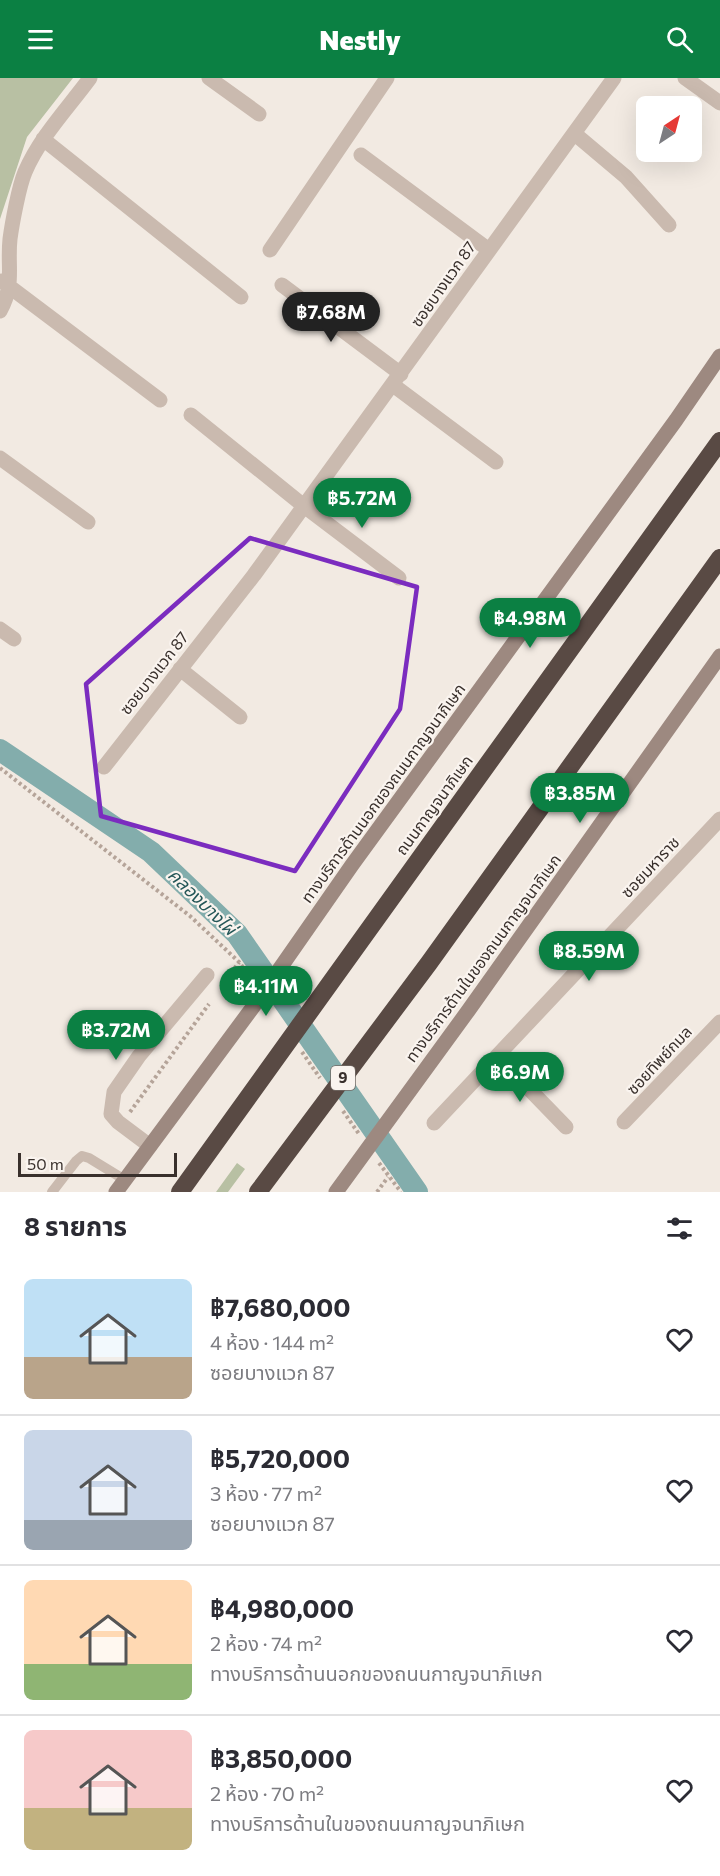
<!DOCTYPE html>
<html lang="th">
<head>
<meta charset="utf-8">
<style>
	body { margin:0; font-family:Commissioner,"Noto Sans Thai",sans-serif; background:#f2f2f3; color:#2b2b33; height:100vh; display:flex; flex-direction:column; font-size:22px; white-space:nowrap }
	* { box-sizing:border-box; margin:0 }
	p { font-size:20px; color:#7c7c81 }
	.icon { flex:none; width:33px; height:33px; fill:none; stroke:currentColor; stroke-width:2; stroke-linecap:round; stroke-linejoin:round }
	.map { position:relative; height:1114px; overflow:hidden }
	.details { display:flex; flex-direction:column; background:#fff; flex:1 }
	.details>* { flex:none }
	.needle { width:39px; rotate:36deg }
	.controls { position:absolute; left:636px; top:18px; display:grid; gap:12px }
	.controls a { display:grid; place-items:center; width:66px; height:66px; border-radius:9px; background:#fff; box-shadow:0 6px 24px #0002; font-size:30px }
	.scale { position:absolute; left:18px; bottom:15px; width:159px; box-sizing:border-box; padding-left:6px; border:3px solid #39302c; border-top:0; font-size:16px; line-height:21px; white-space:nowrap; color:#39302c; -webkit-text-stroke:4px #faf4ef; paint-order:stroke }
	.price { position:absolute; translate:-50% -51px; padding:0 14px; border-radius:21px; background:#0b8043; color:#fff; font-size:20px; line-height:39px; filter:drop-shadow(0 2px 3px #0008) }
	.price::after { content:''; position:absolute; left:50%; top:36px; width:18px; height:14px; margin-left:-9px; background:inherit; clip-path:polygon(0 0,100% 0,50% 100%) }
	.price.active { background:#222; color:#fff }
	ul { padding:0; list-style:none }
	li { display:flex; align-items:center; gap:18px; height:150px; padding:0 24px }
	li+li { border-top:2px solid #e1e1e2 }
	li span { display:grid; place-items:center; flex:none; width:168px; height:120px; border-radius:9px; color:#555 }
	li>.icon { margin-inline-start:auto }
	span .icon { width:72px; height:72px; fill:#fffc; stroke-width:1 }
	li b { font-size:26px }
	h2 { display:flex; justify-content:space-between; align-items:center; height:72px; padding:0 24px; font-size:26px }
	header { display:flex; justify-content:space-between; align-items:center; height:78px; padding:0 24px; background:#0b8043; color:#fff; font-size:27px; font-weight:800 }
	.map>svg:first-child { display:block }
	.green { fill:#b8c0a3 }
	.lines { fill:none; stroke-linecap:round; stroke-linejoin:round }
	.canal { stroke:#83adac; stroke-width:22 }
	.path { stroke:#b5a499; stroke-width:4; stroke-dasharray:3 3; stroke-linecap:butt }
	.lane { stroke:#cabaaf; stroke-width:10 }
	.street { stroke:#cabaaf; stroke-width:15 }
	.secondary { stroke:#9d8980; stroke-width:15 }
	.highway { stroke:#594a44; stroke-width:18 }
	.marked { fill:none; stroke:#7b2cbf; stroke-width:4.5; stroke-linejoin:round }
	.labels { text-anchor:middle; stroke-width:4.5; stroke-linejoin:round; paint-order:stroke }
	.shield { fill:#faf4ef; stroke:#736b66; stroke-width:1.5 }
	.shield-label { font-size:15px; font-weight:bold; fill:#39302c }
	.street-label { font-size:16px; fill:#39302c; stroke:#faf4ef }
	.water-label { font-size:18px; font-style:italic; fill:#255758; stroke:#faf4ef }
</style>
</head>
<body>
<header><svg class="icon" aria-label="menu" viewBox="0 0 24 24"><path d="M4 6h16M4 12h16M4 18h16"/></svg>Nestly<svg class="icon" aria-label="search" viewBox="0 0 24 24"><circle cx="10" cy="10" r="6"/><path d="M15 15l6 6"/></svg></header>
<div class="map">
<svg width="720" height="1114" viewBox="0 0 720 1114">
	<rect width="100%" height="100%" fill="#f2eae2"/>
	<path class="green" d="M 0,0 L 73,0 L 27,59 L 0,141 Z
		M 237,1085 L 245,1091 L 228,1114 L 216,1114 Z"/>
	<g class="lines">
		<path class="canal" d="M 0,672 L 151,774 L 237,856 L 417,1114"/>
		<path class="path" d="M 0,690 L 190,838 L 239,884 L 251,901
			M 224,905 L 239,884
			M 302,974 L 320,1000
			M 343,1033 L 359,1056
			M 130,1034 L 209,926
			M 379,1085 L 401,1114
			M 377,1114 L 388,1099"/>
		<path class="lane" d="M 52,1114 L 76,1083 L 82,1078 L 89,1080 L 125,1102"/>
		<path class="street" d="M 209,0 L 259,36
			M 685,0 L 720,25
			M 575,56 L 626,99 L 669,147
			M 43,61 L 241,219
			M 361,77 L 489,172
			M 270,172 L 387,0
			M 2,203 L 160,322
			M 282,207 L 401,296
			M 0,233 C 15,206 7,189 10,161 C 12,146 19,108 25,94 C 40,59 68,30 90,0
			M 393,307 L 496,384
			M 191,337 L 304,428 L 399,500
			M 0,380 L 88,444
			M 0,551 L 14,561
			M 180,591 L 240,639
			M 104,689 L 254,497 L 614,0
			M 497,978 L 566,1049
			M 624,1044 L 720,944
			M 434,1045 L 720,741
			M 150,1068 L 118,1044 L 111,1036 L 114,1014 L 139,978 L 207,897"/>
		<path class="secondary" d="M 116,1114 L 253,929 L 352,787 L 676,342 L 720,278
			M 336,1114 L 468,933 L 720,578"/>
		<path class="highway" d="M 180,1114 L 720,363
			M 258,1114 L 429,885 L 720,480"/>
	</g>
	<path class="marked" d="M 250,460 L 417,509 L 400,631 L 295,793 L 101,738 L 86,606 Z"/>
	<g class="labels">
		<rect class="shield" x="331" y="988" width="24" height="24" rx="4.5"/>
		<g class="shield-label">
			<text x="343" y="1005">9</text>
		</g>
		<g class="street-label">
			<text transform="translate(443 206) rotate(-55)" y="6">ซอยบางแวก 87</text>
			<text transform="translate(154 595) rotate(-52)" y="6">ซอยบางแวก 87</text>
			<text transform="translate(383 715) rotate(-54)" y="6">ทางบริการด้านนอกของถนนกาญจนาภิเษก</text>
			<text transform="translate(434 727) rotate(-54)" y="6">ถนนกาญจนาภิเษก</text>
			<text transform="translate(650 789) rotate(-47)" y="6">ซอยมหาราช</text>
			<text transform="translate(483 880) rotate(-54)" y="6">ทางบริการด้านในของถนนกาญจนาภิเษก</text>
			<text transform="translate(659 982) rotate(-47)" y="6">ซอยทิพย์กมล</text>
		</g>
		<g class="water-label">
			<text transform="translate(202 824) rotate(44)" y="6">คลองบางไผ่</text>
		</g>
	</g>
</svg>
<div class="controls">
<a><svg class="needle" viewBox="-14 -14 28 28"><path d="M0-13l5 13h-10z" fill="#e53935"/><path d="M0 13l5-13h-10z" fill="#7c7c81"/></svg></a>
</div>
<div class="scale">50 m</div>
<b class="price active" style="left:331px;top:265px">฿7.68M</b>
<b class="price" style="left:362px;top:451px">฿5.72M</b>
<b class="price" style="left:530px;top:571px">฿4.98M</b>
<b class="price" style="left:580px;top:746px">฿3.85M</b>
<b class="price" style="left:589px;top:904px">฿8.59M</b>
<b class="price" style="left:266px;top:939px">฿4.11M</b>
<b class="price" style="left:116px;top:983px">฿3.72M</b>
<b class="price" style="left:520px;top:1025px">฿6.9M</b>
</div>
<section class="details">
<h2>8 รายการ<svg class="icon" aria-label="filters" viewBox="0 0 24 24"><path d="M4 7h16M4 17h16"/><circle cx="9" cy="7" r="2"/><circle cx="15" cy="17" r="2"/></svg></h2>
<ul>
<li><span style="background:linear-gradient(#bfe0f5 65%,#b9a48a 0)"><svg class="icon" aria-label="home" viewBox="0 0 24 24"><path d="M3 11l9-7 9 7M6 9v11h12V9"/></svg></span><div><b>฿7,680,000</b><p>4 ห้อง · 144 m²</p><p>ซอยบางแวก 87</p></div><svg class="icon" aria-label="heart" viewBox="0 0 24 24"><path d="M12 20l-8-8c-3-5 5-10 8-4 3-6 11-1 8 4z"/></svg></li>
<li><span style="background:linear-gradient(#c9d6e8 75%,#9aa5b1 0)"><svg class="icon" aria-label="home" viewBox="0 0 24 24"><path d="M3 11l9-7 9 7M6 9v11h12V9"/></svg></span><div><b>฿5,720,000</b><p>3 ห้อง · 77 m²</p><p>ซอยบางแวก 87</p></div><svg class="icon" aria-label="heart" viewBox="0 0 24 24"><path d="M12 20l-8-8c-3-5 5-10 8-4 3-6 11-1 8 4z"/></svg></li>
<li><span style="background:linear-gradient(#ffd9b3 70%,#8fb573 0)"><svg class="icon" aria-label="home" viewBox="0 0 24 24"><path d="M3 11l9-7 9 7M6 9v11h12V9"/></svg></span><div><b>฿4,980,000</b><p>2 ห้อง · 74 m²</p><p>ทางบริการด้านนอกของถนนกาญจนาภิเษก</p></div><svg class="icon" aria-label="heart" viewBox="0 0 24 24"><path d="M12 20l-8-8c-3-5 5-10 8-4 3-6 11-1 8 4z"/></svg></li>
<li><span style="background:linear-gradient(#f6c9c9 65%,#c2b280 0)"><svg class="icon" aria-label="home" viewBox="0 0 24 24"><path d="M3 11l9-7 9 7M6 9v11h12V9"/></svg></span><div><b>฿3,850,000</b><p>2 ห้อง · 70 m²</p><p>ทางบริการด้านในของถนนกาญจนาภิเษก</p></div><svg class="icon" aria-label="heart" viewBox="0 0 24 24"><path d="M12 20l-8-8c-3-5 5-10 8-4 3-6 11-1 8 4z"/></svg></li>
</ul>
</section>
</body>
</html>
